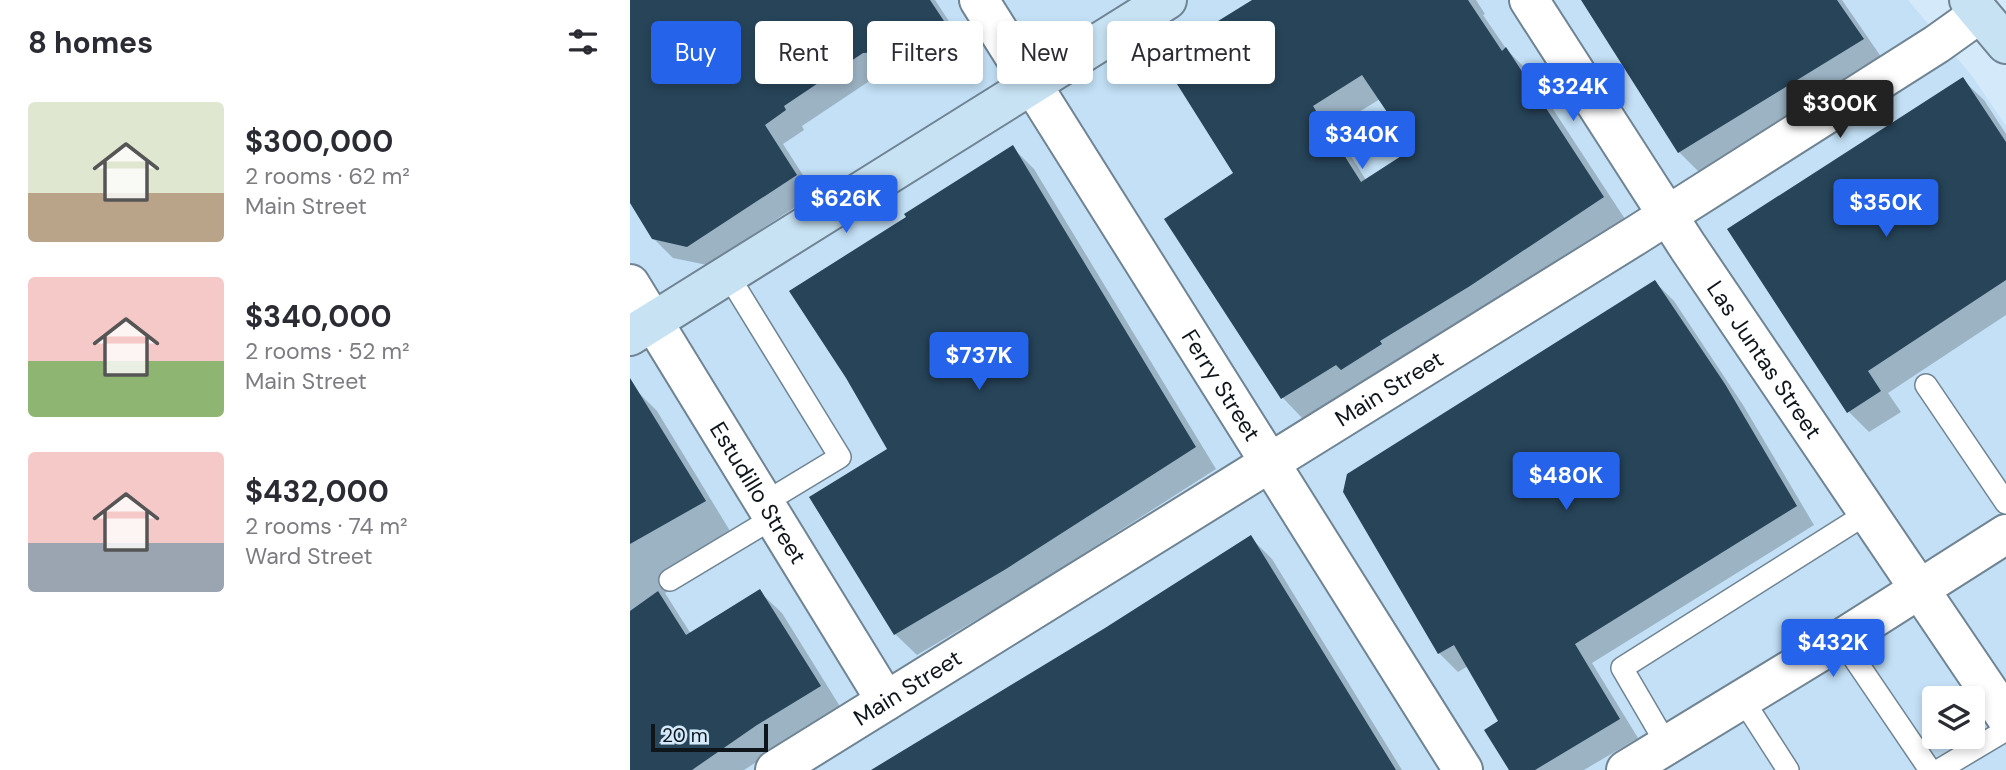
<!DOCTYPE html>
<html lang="en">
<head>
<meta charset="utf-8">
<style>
	body { margin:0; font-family:"DM Sans",sans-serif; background:#f7f7f7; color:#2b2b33; height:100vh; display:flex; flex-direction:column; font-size:26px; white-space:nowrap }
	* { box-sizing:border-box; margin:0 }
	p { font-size:23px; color:#7c7c81 }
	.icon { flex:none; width:38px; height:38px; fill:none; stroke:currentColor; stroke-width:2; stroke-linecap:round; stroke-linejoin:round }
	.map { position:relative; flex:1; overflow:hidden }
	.side { display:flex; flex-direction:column; background:#fff; width:630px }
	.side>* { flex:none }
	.top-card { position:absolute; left:21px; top:21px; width:665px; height:63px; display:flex; gap:14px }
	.tools { position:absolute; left:1292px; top:686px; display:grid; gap:14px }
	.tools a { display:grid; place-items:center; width:63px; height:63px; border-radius:7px; background:#fff; box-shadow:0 4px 10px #0003; font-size:35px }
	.scale { position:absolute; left:21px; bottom:18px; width:117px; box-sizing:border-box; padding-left:7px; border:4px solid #0e161c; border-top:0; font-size:19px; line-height:24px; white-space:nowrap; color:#0e161c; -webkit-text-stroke:5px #d4eafb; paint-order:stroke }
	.price { position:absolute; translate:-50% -60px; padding:0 16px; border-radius:7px; background:#2563eb; color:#fff; font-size:23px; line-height:46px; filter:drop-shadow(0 2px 4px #0008) }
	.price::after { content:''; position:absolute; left:50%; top:42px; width:21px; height:16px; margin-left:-10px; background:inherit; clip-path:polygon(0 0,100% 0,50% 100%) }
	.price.active { background:#222; color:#fff }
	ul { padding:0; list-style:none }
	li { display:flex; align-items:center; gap:21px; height:175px; padding:0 28px }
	li span { display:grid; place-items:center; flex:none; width:196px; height:140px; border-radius:7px; color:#555 }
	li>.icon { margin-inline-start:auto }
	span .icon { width:84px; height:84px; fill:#fffc; stroke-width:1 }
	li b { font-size:30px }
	h2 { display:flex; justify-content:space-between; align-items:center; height:84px; padding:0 28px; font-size:30px }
	.chip { padding:0 24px; border-radius:7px; background:#fff; box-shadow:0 4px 10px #0003; font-size:24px; line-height:63px }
	.chip.active { background:#2563eb; color:#fff }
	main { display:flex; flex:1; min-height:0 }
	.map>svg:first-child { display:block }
	.built { fill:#c3e0f6; fill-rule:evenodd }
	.shadow { fill:#0003; fill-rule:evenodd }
	.building { fill:#274459; fill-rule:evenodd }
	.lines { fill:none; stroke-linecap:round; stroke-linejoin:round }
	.service-casing { stroke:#708493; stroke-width:24 }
	.minor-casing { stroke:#708493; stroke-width:42 }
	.tertiary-casing { stroke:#708493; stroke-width:42 }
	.secondary-casing { stroke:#708493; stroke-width:42 }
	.service { stroke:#fff; stroke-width:21 }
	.minor { stroke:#fff; stroke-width:38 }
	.tertiary { stroke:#fff; stroke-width:38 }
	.secondary { stroke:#c7e2f3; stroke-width:38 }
	.labels { text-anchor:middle; stroke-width:7; stroke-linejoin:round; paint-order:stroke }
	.street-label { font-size:23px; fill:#0e161c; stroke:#d4eafb }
</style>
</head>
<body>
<main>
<section class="side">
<h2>8 homes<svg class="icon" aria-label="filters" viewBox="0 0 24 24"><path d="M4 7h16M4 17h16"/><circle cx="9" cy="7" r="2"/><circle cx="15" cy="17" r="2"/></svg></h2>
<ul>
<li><span style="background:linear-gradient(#dfe7d0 65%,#b9a48a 0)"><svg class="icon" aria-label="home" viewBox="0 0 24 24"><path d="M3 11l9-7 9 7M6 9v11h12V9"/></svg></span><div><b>$300,000</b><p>2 rooms · 62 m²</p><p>Main Street</p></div></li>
<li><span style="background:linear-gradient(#f6c9c9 60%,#8fb573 0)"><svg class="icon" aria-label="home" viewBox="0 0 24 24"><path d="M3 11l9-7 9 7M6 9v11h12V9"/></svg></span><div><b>$340,000</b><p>2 rooms · 52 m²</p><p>Main Street</p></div></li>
<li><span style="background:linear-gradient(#f6c9c9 65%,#9aa5b1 0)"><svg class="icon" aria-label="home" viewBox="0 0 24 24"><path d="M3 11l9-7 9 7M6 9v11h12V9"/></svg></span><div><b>$432,000</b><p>2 rooms · 74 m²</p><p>Ward Street</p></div></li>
</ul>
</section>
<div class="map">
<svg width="1376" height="770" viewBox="0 0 1376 770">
	<rect width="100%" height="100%" fill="#d4eafb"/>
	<path class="built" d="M 0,0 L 1278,0 L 1342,76 L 1376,126 L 1376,770 L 0,770 ZM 1304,698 L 1342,698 L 1342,737 L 1304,737 Z"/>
	<path class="shadow" d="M 0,0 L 305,0 L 336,47 L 299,69 L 253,72 L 172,126 L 174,130 L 153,144 L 185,194 L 77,265 L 43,258 L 23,238 L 0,199 Z
		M 625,0 L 846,0 L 855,14 L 853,15 L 877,50 L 898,71 L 995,219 L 861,307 L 674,420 L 653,398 L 536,219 L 605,174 ZM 750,99 L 784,149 L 736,180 L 703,128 Z
		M 952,0 L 1212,0 L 1254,61 L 1071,174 L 1049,152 Z
		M 1333,80 L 1354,100 L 1376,134 L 1376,315 L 1258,393 L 1271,412 L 1239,432 L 1219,412 Z
		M 383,148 L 404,169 L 586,469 L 397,590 L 287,655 L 265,634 L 259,449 Z
		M 1025,282 L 1044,301 L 1113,405 L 1184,525 L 962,663 L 1008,738 L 954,770 L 881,770 L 870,722 L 838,666 L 828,672 L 809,653 L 715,492 Z
		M 6,390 L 27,411 L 111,549 L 35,593 L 61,634 L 130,592 L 152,613 L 211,708 L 114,770 L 0,770 L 0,393 Z
		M 620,537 L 642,559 L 772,770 L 245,770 L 476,629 Z"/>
	<path class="building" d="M 0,0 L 300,0 L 318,27 L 279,51 L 233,53 L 154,106 L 156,110 L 135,125 L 167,175 L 57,247 L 22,239 L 0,203 Z
		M 622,0 L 838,0 L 872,51 L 876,47 L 974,197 L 840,286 L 750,341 L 752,344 L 711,370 L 706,365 L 651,399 L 534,219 L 603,173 L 530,57 ZM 732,75 L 782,149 L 731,182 L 683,106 Z
		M 951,0 L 1207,0 L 1234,39 L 1048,153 Z
		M 1333,77 L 1376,142 L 1376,280 L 1238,371 L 1251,391 L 1217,413 L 1097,229 Z
		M 383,145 L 566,447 L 376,569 L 264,635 L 179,497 L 257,449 L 216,378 L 159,291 L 276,217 L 274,214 Z
		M 1025,280 L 1095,384 L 1167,506 L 945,644 L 990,719 L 905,770 L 879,770 L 854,730 L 868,721 L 824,645 L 808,654 L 713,492 L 717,474 Z
		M 0,378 L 76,501 L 0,544 Z
		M 621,535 L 766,770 L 241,770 L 475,628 Z
		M 130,589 L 191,686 L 127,725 L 62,770 L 0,770 L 0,611 L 28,591 L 56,635 Z"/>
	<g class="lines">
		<defs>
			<path id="service" d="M 98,275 L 210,457 L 134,503
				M 1296,385 L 1376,503
				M 40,580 L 143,518
				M 1211,639 L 1300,770
				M 1113,700 L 1158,770
				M 1037,745 L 992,668 L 1239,512
				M 1309,770 L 1376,730"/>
			<g id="minor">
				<path id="s1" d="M 349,0 L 833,770"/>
				<path id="s2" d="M 899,0 L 1058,247 L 1376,717"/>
				<path id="s3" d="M 0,284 L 256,701"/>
				<path d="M 996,770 L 1211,639 L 1376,534"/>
			</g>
			<g id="tertiary">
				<path id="s4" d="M 145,770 L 1008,234 L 1307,44 L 1349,14"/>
			</g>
			<path id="secondary" d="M 1339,0 L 1376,44
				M 0,336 L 537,0"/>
		</defs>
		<use href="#service" class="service-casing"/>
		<use href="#minor" class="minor-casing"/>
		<use href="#tertiary" class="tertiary-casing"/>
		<use href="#secondary" class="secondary-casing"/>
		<use href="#service" class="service"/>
		<use href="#minor" class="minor"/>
		<use href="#tertiary" class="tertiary"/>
		<use href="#secondary" class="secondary"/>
	</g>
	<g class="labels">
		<g class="street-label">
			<text dy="8" stroke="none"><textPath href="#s2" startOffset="430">Las Juntas Street</textPath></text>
			<text dy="8" stroke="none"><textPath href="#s1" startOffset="455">Ferry Street</textPath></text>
			<text dy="8" stroke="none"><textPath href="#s4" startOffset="723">Main Street</textPath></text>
			<text dy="8" stroke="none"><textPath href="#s3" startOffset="245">Estudillo Street</textPath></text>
			<text dy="8" stroke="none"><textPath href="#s4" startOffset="156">Main Street</textPath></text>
		</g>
	</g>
</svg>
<div class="tools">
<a><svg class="icon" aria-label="layers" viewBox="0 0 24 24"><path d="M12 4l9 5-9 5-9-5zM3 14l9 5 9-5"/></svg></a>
</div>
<div class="scale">20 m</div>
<b class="price" style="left:943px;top:123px">$324K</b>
<b class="price active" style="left:1210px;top:140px">$300K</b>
<b class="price" style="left:732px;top:171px">$340K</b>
<b class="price" style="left:216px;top:235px">$626K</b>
<b class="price" style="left:1256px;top:239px">$350K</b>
<b class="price" style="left:349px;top:392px">$737K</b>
<b class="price" style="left:936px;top:512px">$480K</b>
<b class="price" style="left:1203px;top:679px">$432K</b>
<div class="top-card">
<a class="chip active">Buy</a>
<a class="chip">Rent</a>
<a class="chip">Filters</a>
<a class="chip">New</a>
<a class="chip">Apartment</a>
</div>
</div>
</main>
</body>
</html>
